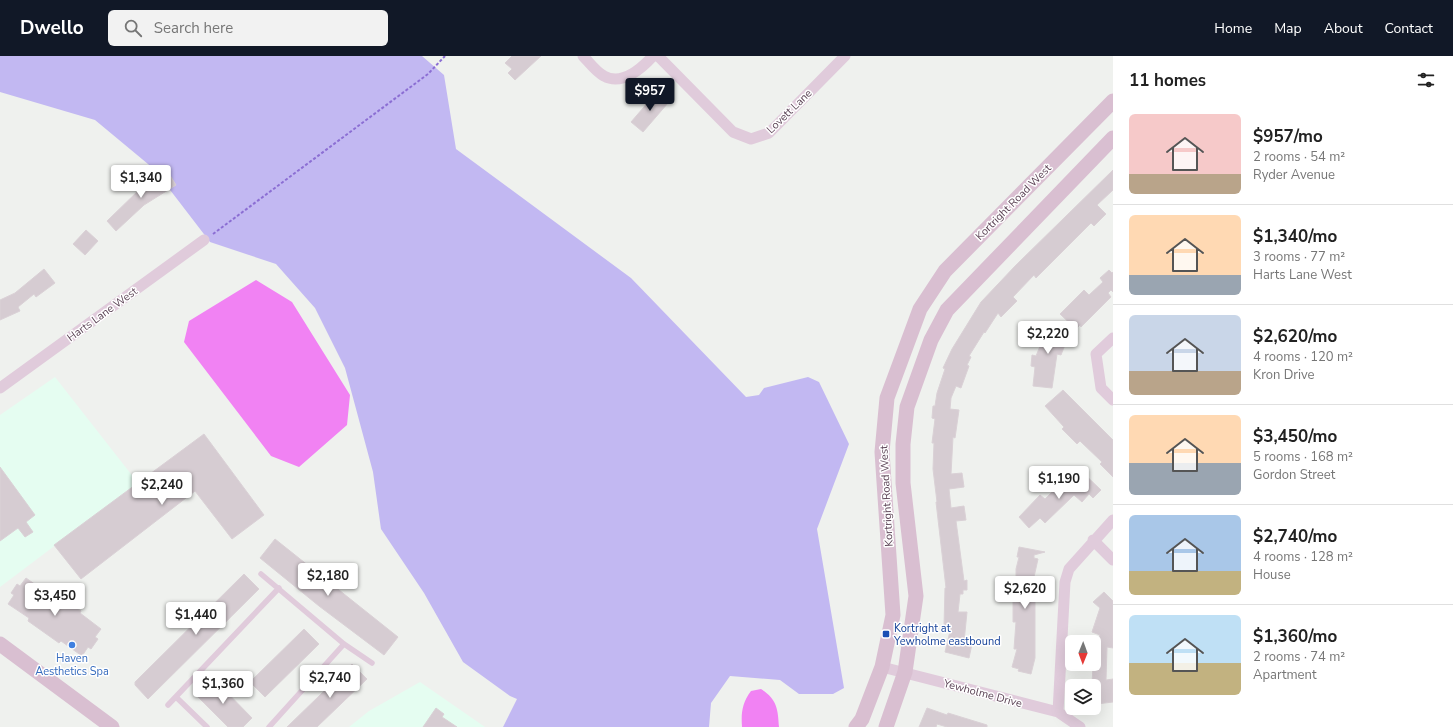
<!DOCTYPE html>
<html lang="en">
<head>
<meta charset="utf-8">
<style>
	body { margin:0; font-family:"Nunito Sans",sans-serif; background:#f2f2f2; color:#222; height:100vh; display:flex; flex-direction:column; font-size:15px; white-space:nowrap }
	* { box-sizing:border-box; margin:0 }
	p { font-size:13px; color:#767676 }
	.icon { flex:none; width:22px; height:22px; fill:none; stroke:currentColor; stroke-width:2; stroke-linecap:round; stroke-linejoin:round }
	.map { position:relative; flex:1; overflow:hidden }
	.details { display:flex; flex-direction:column; background:#fff; width:340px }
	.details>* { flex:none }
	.needle { width:26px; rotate:181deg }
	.controls { position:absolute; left:1065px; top:579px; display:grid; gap:8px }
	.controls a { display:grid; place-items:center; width:36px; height:36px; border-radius:6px; background:#fff; box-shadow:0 4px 16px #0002; font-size:20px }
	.price { position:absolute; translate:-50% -34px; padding:0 9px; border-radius:4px; background:#fff; color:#222; font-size:13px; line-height:26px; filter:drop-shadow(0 1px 2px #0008) }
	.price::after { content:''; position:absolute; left:50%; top:24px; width:12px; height:9px; margin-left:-6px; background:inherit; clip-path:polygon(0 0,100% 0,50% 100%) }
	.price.active { background:#111827; color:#fff }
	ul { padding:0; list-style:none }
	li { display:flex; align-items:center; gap:12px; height:100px; padding:0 16px }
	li+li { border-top:1px solid #e0e0e0 }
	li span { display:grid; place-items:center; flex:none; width:112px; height:80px; border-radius:6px; color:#555 }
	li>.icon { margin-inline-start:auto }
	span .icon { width:48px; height:48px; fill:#fffc; stroke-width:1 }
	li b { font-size:17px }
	h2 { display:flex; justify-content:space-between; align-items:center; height:48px; padding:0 16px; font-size:17px }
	header { display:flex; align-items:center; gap:24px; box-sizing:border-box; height:56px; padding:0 20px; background:#111827; color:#fff }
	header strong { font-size:19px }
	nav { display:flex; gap:22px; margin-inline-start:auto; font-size:14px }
	.search { width:280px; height:36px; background:#f2f2f2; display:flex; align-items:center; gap:10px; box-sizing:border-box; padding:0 14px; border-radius:6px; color:#767676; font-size:15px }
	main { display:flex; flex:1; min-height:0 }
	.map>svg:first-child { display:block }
	.commercial { fill:#e5fdf1 }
	.green { fill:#c2b8f2 }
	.water { fill:#f182f3 }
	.building { fill:#d6ccd2; stroke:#dad1d6 }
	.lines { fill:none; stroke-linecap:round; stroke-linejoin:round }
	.path { stroke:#8b6ed3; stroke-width:2; stroke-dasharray:3 2; stroke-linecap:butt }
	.lane { stroke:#e0cbdb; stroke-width:5.5 }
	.street { stroke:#e0cbdb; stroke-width:11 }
	.secondary { stroke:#d9bfd1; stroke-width:15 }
	.transit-dot { fill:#1a4fb4; stroke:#fff; stroke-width:1.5 }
	.shop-dot { fill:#3f7fe0; stroke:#fff; stroke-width:1.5 }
	.labels { text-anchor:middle; stroke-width:3; stroke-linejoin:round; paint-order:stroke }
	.street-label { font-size:11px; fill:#5d4557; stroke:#fff }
	.transit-label { font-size:11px; fill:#164399; stroke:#fff; text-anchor:start }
	.shop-label { font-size:11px; fill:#366cbe; stroke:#fff }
</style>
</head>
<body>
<header>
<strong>Dwello</strong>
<div class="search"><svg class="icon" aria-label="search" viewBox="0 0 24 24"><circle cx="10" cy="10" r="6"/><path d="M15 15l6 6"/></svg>Search here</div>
<nav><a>Home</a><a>Map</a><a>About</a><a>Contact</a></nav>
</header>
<main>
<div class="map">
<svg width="1113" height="671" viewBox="0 0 1113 671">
	<rect width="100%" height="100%" fill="#eff1ee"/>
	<path class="commercial" d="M 55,321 L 138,427 L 0,531 L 0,359 Z
		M 420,626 L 485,671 L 349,671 L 369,655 Z"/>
	<path class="green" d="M 0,0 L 422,0 L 444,19 L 456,93 L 631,222 L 746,341 L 759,339 L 764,332 L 808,321 L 819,326 L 849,388 L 817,473 L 844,632 L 833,638 L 799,638 L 780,624 L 730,620 L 711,647 L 709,671 L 503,671 L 517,643 L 510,640 L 463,606 L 424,537 L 381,473 L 373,416 L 345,312 L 315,252 L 276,208 L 210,186 L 154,113 L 95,64 L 0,36 Z"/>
	<path class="water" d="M 256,224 L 292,246 L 350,339 L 347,369 L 299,411 L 271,400 L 184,286 L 189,265 Z
		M 761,633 C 777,643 778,653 779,671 L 742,671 C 741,657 742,647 751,635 Z"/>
	<path class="building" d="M 512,0 L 541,0 L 515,24 L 508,17 L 512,13 L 505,7 Z
		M 656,37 L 668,47 L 643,76 L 631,66 Z
		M 1113,114 L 1113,134 L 1097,149 L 1106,158 L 1094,170 L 1091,167 L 1036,222 L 1034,219 L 1013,241 L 1017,245 L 1001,261 L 998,257 L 985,277 L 984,276 L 969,300 L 971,301 L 967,309 L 969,310 L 961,332 L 956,330 L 951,342 L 950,353 L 959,354 L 955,382 L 953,381 L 951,418 L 962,417 L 964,431 L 949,433 L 951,452 L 964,450 L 966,464 L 956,465 L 964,525 L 967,524 L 967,534 L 963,534 L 963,538 L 960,538 L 958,556 L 967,556 L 964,586 L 972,588 L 969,602 L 945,596 L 951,571 L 944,570 L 945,532 L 946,532 L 936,446 L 937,446 L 933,413 L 934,387 L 932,387 L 935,363 L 932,362 L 933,350 L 935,350 L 937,337 L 945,313 L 943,312 L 952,293 L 981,246 L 1016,209 Z
		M 168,116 L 176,129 L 144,149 L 116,175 L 107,165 L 140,133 L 136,125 L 145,120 L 150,128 Z
		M 86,174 L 98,185 L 85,199 L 73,188 Z
		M 44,213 L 55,227 L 36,241 L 34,238 L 18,251 L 20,255 L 0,264 L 0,244 L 15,237 Z
		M 1109,214 L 1112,217 L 1113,216 L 1113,236 L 1111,234 L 1108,237 L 1111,241 L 1081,271 L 1080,269 L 1076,273 L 1060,258 L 1084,234 L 1089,239 L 1103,226 L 1100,222 Z
		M 1044,266 L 1070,276 L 1061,299 L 1057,298 L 1052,332 L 1033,330 L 1035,311 L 1031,310 L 1032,299 L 1036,300 L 1045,278 L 1040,276 Z
		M 1063,334 L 1113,384 L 1113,421 L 1100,408 L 1102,406 L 1080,385 L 1077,388 L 1062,373 L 1064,371 L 1045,350 Z
		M 204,378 L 264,459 L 232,483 L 195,435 L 81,523 L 54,489 Z
		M 0,411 L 35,459 L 26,466 L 33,476 L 25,481 L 18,472 L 0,485 Z
		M 1080,414 L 1101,434 L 1093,442 L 1089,438 L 1082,446 L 1074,439 L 1045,467 L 1040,462 L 1029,472 L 1019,461 L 1040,439 L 1045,443 L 1053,435 L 1057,439 Z
		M 275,483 L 398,581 L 384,599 L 319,550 L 260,502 Z
		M 1019,491 L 1045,496 L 1034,499 L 1034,502 L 1038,503 L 1034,521 L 1038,521 L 1037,542 L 1035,542 L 1035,602 L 1031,618 L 1018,615 L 1019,613 L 1012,611 L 1017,593 L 1014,593 L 1016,566 L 1013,566 L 1013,546 L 1016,546 L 1016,513 L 1019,501 L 1017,501 Z
		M 244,518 L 259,533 L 148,643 L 135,629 L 135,626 Z
		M 26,522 L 46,536 L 49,533 L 71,548 L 81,555 L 80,557 L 101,573 L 95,581 L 98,583 L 91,593 L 88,591 L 82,600 L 61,585 L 59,587 L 28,565 L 29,562 L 8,548 L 14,539 L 11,537 L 17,528 L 20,530 Z
		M 1104,536 L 1113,545 L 1113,592 L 1107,591 L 1106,624 L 1113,623 L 1113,646 L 1097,648 L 1096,639 L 1094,640 L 1094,630 L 1092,630 L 1093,608 L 1094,595 L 1100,579 L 1092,576 L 1100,552 L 1093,546 Z
		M 304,573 L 319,588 L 265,641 L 250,626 Z
		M 352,608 L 367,623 L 317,671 L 287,671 Z
		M 212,621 L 252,662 L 243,671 L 228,671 L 195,638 Z
		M 436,652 L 444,658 L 442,661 L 457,671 L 423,671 Z
		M 927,652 L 947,659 L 948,657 L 987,669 L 987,671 L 947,671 L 937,668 L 936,671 L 919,671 Z"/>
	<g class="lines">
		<path class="path" d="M 213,178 L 428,18 L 445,0"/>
		<path class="lane" d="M 261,518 L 344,588 L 372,607
			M 176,641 L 207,671
			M 168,649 L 279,532
			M 269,671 L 344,588"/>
		<path class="street" d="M 583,0 C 589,6 596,16 604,20 C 622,30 642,12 653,0
			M 658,0 L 733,76 L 751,83 L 769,77 L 845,0
			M 1113,282 L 1096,298 L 1101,332 L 1113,344
			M 0,332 L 204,184
			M 1093,484 L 1113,504
			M 882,611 L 1058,656 L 1080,671
			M 1058,656 L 1065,526 L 1069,513 L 1113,464"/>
		<path class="secondary" d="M 0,588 L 112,671
			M 856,671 L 862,663 L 882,611 L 893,559 L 882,396 L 887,342 L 920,253 L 945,215 L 1113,45
			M 886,671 L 905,616 L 916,540 L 903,427 L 903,388 L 907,351 L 931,284 L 947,254 L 1113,82"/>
	</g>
	<rect class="transit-dot" x="882" y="574" width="8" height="8" rx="2"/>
	<circle class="shop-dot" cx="72" cy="589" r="4"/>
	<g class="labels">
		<g class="street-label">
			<text transform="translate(789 55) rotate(-44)" y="4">Lovett Lane</text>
			<text transform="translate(1013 146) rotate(-45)" y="4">Kortright Road West</text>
			<text transform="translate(102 258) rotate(-36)" y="4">Harts Lane West</text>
			<text transform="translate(886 440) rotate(-93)" y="4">Kortright Road West</text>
			<text transform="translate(983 637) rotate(15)" y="4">Yewholme Drive</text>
		</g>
		<g class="transit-label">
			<text x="894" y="576">Kortright at<tspan x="894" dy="13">Yewholme eastbound</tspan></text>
		</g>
		<g class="shop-label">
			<text x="72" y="606">Haven<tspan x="72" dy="13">Aesthetics Spa</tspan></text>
		</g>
	</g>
</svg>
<div class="controls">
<a><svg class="needle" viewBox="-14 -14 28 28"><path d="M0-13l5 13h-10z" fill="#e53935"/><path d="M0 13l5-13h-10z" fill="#767676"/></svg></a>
<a><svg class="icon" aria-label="layers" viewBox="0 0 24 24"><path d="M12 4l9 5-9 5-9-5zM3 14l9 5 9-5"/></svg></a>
</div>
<b class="price active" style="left:650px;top:56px">$957</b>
<b class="price" style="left:141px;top:143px">$1,340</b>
<b class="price" style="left:1048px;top:299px">$2,220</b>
<b class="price" style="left:1059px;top:444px">$1,190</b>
<b class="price" style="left:162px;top:450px">$2,240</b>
<b class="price" style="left:328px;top:541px">$2,180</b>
<b class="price" style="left:1025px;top:554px">$2,620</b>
<b class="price" style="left:55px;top:561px">$3,450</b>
<b class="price" style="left:196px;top:580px">$1,440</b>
<b class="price" style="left:330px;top:643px">$2,740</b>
<b class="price" style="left:223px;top:649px">$1,360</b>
</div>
<section class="details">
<h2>11 homes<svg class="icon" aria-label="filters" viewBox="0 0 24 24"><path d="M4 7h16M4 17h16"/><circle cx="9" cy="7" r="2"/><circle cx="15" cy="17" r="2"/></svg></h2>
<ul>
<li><span style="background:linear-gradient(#f6c9c9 75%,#b9a48a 0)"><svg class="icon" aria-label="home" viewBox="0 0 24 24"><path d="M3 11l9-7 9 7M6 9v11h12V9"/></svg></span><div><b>$957/mo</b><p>2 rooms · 54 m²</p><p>Ryder Avenue</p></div></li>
<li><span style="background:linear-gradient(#ffd9b3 75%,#9aa5b1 0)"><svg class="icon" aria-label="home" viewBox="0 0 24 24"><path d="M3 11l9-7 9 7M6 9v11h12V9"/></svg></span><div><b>$1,340/mo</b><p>3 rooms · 77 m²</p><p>Harts Lane West</p></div></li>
<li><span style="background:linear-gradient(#c9d6e8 70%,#b9a48a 0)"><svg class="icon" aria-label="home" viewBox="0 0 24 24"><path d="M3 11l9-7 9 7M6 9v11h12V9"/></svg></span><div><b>$2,620/mo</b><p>4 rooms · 120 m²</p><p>Kron Drive</p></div></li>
<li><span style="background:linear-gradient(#ffd9b3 60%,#9aa5b1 0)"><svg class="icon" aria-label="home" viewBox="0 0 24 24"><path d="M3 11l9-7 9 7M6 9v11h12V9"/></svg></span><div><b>$3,450/mo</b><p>5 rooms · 168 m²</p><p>Gordon Street</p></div></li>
<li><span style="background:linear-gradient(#a9c7e8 70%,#c2b280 0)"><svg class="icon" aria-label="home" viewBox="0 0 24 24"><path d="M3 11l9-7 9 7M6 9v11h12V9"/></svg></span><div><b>$2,740/mo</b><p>4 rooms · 128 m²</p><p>House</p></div></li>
<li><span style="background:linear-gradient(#bfe0f5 60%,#c2b280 0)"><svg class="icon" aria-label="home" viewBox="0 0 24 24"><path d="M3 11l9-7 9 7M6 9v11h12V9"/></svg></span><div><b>$1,360/mo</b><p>2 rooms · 74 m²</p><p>Apartment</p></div></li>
</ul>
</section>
</main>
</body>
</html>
